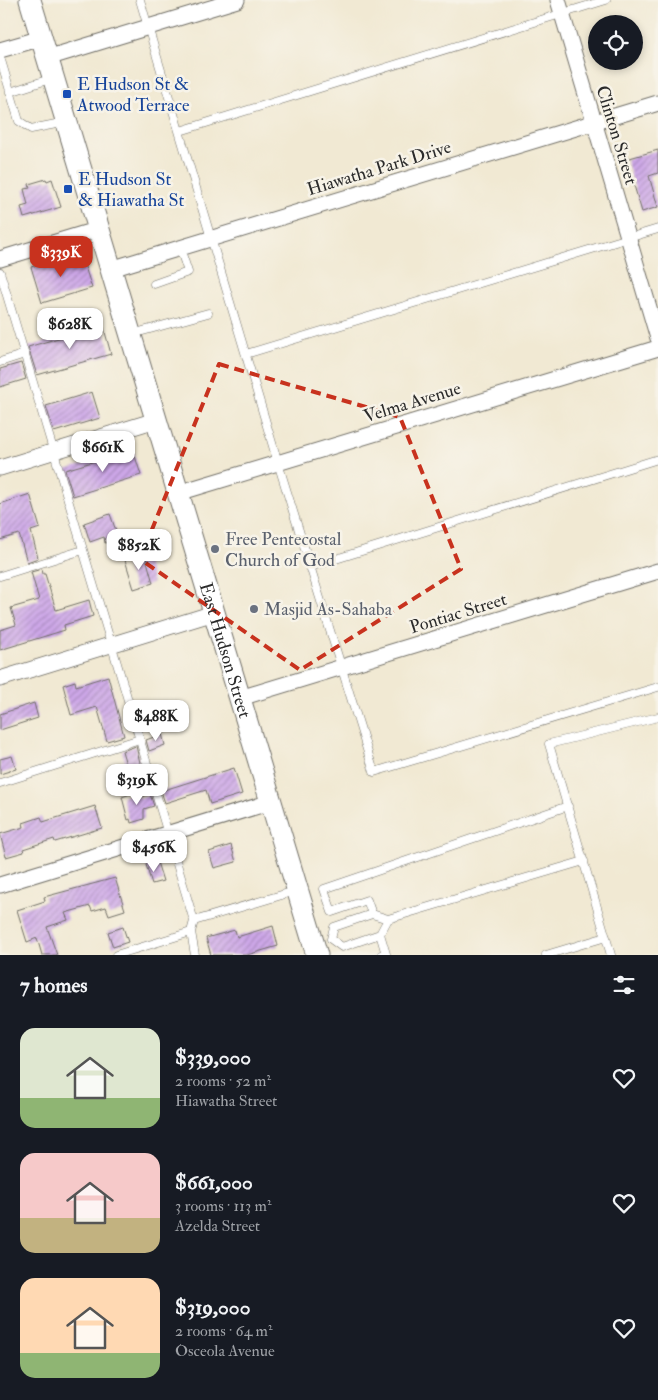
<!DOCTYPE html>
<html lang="en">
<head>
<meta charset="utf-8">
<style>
	body { margin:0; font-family:"IM FELL Double Pica",serif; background:#242831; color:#f1f3f6; height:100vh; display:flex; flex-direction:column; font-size:19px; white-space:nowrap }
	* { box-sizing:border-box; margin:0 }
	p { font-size:16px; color:#9ea1a6 }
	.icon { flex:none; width:28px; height:28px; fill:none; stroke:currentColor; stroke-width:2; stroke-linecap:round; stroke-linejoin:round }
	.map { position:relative; height:955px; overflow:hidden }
	.sheet { display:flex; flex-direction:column; background:#171b24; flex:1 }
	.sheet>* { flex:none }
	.fabs { position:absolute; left:588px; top:15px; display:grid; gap:10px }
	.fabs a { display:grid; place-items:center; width:55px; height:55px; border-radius:50%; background:#171b24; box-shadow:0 2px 8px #0003; font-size:25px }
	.price { position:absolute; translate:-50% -42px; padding:0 11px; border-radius:10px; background:#fff; color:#222; font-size:16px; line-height:32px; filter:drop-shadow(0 1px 2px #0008) }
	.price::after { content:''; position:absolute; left:50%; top:30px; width:15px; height:11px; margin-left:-8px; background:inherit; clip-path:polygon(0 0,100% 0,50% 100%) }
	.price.on { background:#c8321e; color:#fff }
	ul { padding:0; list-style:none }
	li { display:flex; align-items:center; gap:15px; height:125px; padding:0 20px }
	li span { display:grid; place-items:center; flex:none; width:140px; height:100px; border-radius:15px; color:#555 }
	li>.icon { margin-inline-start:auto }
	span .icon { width:60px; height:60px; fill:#fffc; stroke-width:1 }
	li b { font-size:21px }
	h2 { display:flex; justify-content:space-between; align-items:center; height:60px; padding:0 20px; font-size:21px }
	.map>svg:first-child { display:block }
	.building { fill:url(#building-hatch) }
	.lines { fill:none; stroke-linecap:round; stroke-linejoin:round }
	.lane-casing { stroke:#706e66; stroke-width:9 }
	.street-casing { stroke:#706e66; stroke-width:17 }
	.secondary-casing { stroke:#706e66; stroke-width:23 }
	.lane { stroke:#fff; stroke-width:8 }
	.street { stroke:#fff; stroke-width:15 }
	.secondary { stroke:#fff; stroke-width:21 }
	.marked { fill:none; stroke:#c8321e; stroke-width:4; stroke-dasharray:10 6; stroke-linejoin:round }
	.transit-dot { fill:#1a4fb4; stroke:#f7f3e8; stroke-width:2 }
	.worship-dot { fill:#6b7280; stroke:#f7f3e8; stroke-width:2 }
	.labels { text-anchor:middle; stroke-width:5; stroke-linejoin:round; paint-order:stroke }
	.transit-label { font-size:18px; fill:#164399; stroke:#f7f3e8; text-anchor:start }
	.street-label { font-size:18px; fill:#2b2b2b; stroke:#f7f3e8 }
	.worship-label { font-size:18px; fill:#5b616d; stroke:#f7f3e8; text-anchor:start }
</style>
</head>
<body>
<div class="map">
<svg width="658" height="955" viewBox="0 0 658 955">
	<defs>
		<pattern id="building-hatch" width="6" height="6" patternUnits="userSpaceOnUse" patternTransform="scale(1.25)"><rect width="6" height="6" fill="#cda7e8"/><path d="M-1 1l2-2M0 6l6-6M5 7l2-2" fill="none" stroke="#a788bc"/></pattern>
	</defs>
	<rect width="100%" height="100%" fill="#f7f3e8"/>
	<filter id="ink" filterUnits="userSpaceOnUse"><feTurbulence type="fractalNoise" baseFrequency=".02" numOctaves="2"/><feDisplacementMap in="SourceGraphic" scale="10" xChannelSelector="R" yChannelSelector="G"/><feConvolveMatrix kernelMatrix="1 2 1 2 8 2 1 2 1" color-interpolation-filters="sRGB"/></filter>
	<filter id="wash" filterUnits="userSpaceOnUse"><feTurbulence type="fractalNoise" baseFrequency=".0096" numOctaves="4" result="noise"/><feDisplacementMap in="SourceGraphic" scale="20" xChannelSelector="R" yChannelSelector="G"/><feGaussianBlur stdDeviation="1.12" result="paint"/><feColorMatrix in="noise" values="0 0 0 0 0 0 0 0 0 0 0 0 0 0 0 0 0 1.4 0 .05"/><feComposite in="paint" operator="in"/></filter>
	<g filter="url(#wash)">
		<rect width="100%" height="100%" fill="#f1e9d3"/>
		<g id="blocks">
			<path class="building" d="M 658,150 L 658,173 L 649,176 L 658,207 L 642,212 L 626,159 Z
				M 46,179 L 47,181 L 52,179 L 61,207 L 24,218 L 21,207 L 28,205 L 24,189 L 30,188 L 29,184 Z
				M 80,252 L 92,288 L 42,303 L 31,267 Z
				M 103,325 L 111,354 L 37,375 L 28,347 Z
				M 21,363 L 26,379 L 0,387 L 0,369 Z
				M 92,392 L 100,418 L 54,432 L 46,406 Z
				M 133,450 L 141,475 L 73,496 L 65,470 Z
				M 30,494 L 40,528 L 31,531 L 38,558 L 27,562 L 19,534 L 0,540 L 0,504 Z
				M 110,514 L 119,539 L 105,543 L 104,537 L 90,542 L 84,523 Z
				M 145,554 L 153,583 L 134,589 L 125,560 Z
				M 42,569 L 43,574 L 45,574 L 56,610 L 89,600 L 93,616 L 64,625 L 65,630 L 0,650 L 0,630 L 16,625 L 11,608 L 39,600 L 31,572 Z
				M 108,676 L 124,736 L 107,741 L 97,707 L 71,715 L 63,685 L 75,681 L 76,686 Z
				M 34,703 L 38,718 L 0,730 L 0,714 Z
				M 162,734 L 165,745 L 149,751 L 146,740 Z
				M 136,746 L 141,767 L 128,771 L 122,751 Z
				M 12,756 L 16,769 L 0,774 L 0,759 Z
				M 234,768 L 242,794 L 210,804 L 206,790 L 165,803 L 161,791 Z
				M 136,792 L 140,798 L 150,794 L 154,806 L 144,809 L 144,819 L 131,823 L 130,819 L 128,820 L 122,797 Z
				M 95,806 L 102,828 L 55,842 L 54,839 L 23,849 L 24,852 L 6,857 L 0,834 L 24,827 L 23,823 L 41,817 L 43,822 Z
				M 231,845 L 236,862 L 214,868 L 209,852 Z
				M 157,862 L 163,881 L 152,884 L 146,865 Z
				M 115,878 L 125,910 L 109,915 L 106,907 L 92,911 L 90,906 L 65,913 L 68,920 L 47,927 L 57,955 L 42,955 L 37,938 L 27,942 L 17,910 L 45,901 L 44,897 Z
				M 273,926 L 278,946 L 247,955 L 211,955 L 206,938 L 235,930 L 237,937 Z
				M 123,927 L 128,942 L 113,947 L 108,932 Z"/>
		</g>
	</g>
	<g filter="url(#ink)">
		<use href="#blocks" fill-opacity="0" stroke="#706e66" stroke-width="1"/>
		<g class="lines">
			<defs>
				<path id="lane" d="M 140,0 L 278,463 L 374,772 L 658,687
					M 0,57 L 19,121 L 31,129 L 66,122
					M 10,92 L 53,78
					M 180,131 L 606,0
					M 0,272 L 194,921 L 191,932 L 195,955
					M 154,284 L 188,272 L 180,248
					M 132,334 L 208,313
					M 246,354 L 658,229
					M 0,362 L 25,354
					M 310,567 L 658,459
					M 0,576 L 83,550
					M 0,783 L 140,739
					M 372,914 L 367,900 L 332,912 L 324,889 L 568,806
					M 372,914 L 388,919 L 380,934 L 342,947 L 331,939 L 334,927 Z
					M 388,919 L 584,861
					M 194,921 L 295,891
					M 380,934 L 386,954 L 381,955
					M 116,955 L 191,932
					M 546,955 L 606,937
					M 611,955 L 549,744 L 658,717"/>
				<path id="street" d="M 558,0 L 658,338
					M 0,50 L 42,38
					M 47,58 L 237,0
					M 0,259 L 99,229
					M 111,269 L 658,103
					M 0,468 L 156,420
					M 178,493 L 658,348
					M 0,679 L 214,613
					M 240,698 L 658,571
					M 0,885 L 271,802"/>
				<g id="secondary">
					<path id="s1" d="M 30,0 L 317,955"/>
				</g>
			</defs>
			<use href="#lane" class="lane-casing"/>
			<use href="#street" class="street-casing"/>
			<use href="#secondary" class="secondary-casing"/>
			<use href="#lane" class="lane"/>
			<use href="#street" class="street"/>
			<use href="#secondary" class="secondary"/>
		</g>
	</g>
	<path class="marked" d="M 219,364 L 400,417 L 461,569 L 300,670 L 140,559 Z"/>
	<g class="transit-dot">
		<rect x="62" y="89" width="10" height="10" rx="2.5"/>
		<rect x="63" y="184" width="10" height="10" rx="2.5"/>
	</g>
	<g class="worship-dot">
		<circle cx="215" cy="549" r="5"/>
		<circle cx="254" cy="609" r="5"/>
	</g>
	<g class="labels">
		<g class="transit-label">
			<text x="77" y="90">E Hudson St &amp;<tspan x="77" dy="21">Atwood Terrace</tspan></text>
			<text x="78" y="185">E Hudson St<tspan x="78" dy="21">&amp; Hiawatha St</tspan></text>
		</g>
		<g class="street-label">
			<text transform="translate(617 135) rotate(73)" y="6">Clinton Street</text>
			<text transform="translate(379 168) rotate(-17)" y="6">Hiawatha Park Drive</text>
			<text transform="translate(412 402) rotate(-17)" y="6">Velma Avenue</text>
			<text transform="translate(458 613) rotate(-17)" y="6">Pontiac Street</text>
			<text dy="6" stroke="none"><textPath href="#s1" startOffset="679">East Hudson Street</textPath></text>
		</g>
		<g class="worship-label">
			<text x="225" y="545">Free Pentecostal<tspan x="225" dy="21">Church of God</tspan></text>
			<text x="264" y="615">Masjid As-Sahaba</text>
		</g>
	</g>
</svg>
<div class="fabs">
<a><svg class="icon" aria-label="locate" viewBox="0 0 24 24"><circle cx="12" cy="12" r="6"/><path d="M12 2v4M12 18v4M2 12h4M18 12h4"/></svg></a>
</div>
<b class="price on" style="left:61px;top:278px">$339K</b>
<b class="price" style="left:70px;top:350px">$628K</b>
<b class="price" style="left:103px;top:473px">$661K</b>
<b class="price" style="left:139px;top:571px">$852K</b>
<b class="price" style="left:156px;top:742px">$488K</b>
<b class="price" style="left:137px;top:806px">$319K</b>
<b class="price" style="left:154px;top:873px">$456K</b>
</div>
<section class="sheet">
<h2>7 homes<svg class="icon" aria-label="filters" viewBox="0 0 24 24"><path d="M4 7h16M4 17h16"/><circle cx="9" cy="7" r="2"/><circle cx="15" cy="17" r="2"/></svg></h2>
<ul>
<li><span style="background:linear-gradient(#dfe7d0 70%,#8fb573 0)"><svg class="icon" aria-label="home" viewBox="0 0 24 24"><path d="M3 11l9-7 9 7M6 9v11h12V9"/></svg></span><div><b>$339,000</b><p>2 rooms · 52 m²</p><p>Hiawatha Street</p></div><svg class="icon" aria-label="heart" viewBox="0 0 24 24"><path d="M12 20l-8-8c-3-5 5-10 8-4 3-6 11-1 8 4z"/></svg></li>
<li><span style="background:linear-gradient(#f6c9c9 65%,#c2b280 0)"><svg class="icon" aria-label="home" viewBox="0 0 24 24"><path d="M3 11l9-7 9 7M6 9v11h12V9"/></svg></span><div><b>$661,000</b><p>3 rooms · 113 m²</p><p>Azelda Street</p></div><svg class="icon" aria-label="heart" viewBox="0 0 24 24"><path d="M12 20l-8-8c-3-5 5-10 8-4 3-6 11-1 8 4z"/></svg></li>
<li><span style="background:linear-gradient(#ffd9b3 75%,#8fb573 0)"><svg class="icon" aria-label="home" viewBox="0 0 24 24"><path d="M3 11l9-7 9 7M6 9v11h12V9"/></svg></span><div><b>$319,000</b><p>2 rooms · 64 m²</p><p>Osceola Avenue</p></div><svg class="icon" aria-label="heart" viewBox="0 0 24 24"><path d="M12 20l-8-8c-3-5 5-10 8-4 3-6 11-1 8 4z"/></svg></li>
</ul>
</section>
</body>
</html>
